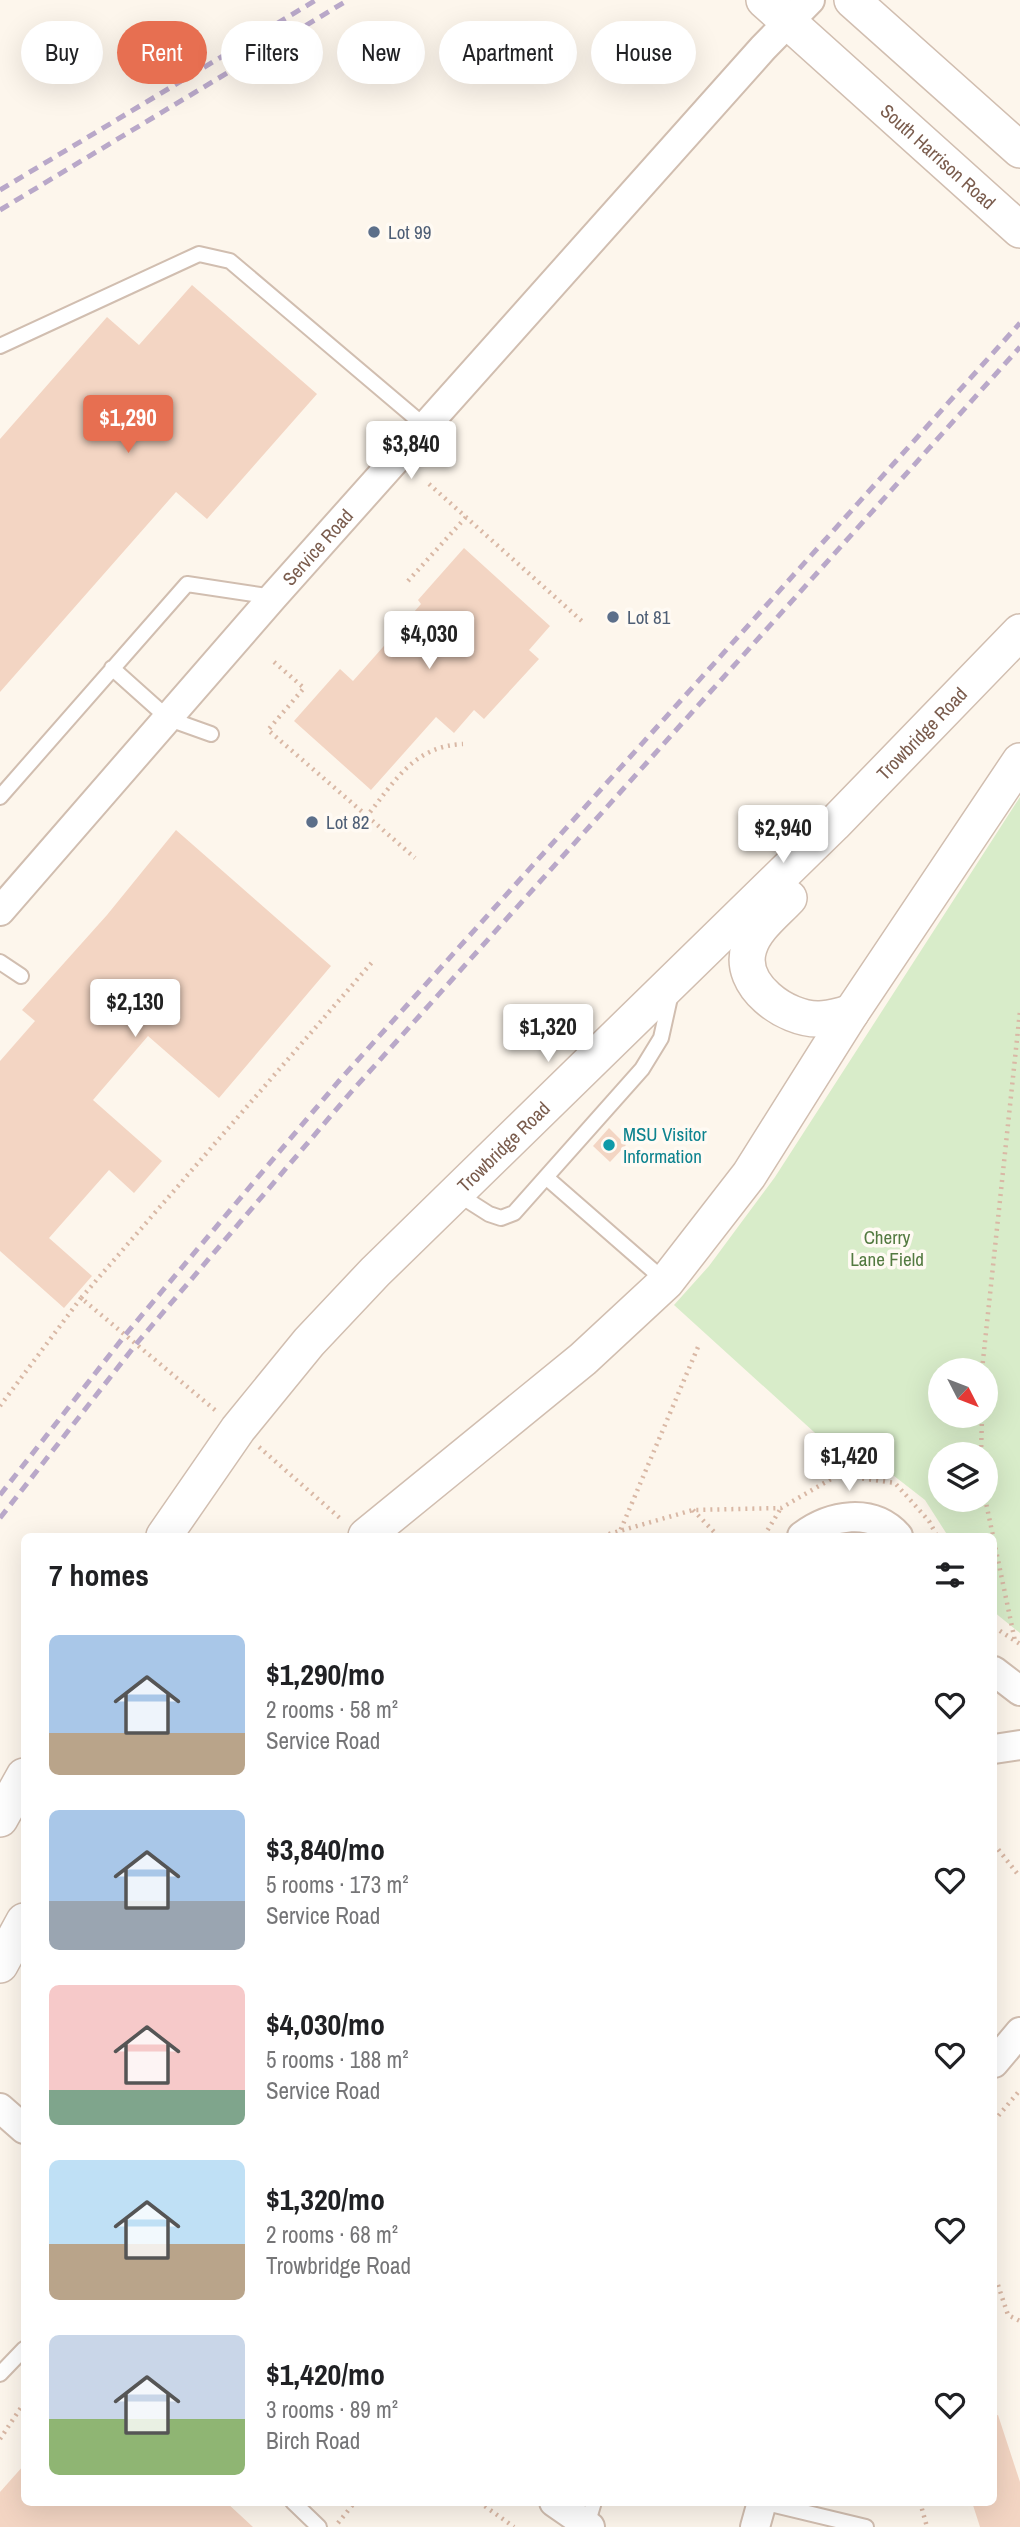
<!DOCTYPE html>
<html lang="en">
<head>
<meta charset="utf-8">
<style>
	body { margin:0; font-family:"Archivo Narrow",sans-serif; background:#f2f2f2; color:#202124; height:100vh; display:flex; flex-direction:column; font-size:26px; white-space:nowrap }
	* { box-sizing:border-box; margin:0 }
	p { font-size:23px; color:#757577 }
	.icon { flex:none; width:38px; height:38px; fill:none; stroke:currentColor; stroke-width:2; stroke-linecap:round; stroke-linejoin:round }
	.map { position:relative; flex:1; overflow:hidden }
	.side { position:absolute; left:21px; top:1533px; width:976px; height:973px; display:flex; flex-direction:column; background:#fff; border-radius:10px; box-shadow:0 7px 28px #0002 }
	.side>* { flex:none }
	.guide { position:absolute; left:21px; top:21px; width:978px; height:63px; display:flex; gap:14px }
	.needle { width:46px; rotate:132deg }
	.controls { position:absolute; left:928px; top:1358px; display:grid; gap:14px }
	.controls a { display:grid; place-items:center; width:70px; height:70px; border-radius:50%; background:#fff; box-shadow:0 7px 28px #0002; font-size:35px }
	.price { position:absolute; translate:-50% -60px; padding:0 16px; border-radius:7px; background:#fff; color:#222; font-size:23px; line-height:46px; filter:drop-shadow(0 2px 4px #0008) }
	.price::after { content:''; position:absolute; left:50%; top:42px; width:21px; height:16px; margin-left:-10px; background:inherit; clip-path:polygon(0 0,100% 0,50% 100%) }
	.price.on { background:#e76f51; color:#fff }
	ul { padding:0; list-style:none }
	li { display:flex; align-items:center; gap:21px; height:175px; padding:0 28px }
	li span { display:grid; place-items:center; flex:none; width:196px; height:140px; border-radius:10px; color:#555 }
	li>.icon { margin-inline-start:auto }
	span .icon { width:84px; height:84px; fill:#fffc; stroke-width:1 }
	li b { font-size:30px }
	h2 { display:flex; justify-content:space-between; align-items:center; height:84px; padding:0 28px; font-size:30px }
	.pill { padding:0 24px; border-radius:32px; background:#fff; box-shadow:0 7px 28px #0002; font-size:24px; line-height:63px }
	.pill.on { background:#e76f51; color:#fff }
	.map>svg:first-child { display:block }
	.green { fill:#d8ecc9; fill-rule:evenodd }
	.building { fill:#f3d5c3 }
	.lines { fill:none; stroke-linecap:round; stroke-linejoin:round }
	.service-casing { stroke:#d1beb0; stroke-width:18 }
	.minor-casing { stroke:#d1beb0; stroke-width:32 }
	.tertiary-casing { stroke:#d1beb0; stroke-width:38 }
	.path { stroke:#d9b8a5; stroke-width:4.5; stroke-dasharray:2 5; stroke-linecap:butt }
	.service { stroke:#fff; stroke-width:14 }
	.minor { stroke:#fff; stroke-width:28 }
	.tertiary { stroke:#fff; stroke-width:35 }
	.rail { stroke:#b9a8c9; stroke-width:5; stroke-dasharray:10 7; stroke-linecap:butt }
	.service-dot { fill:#5c6f8a; stroke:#fffaf3; stroke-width:2.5 }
	.culture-dot { fill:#0f9aa8; stroke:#fffaf3; stroke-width:2.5 }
	.labels { text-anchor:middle; stroke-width:7; stroke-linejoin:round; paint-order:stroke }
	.street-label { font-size:19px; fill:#7a5c4d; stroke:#fffaf3 }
	.service-label { font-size:19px; fill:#4e5e75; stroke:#fffaf3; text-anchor:start }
	.culture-label { font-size:19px; fill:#0d838f; stroke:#fffaf3; text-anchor:start }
	.park-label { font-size:19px; fill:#537a41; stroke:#fffaf3 }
</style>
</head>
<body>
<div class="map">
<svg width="1020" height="2527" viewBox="0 0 1020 2527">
	<rect width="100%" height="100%" fill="#fdf6ec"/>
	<path class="green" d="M 1020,797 L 1020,1633 L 994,1612 L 994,1536 L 948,1536 L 925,1500 L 889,1472 L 858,1472 L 674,1305 L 709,1266 L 775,1177 ZM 940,1370 L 985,1370 L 985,1416 L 940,1416 ZM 940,1454 L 985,1454 L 985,1500 L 940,1500 Z"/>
	<path class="building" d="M 192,285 L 317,394 L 207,519 L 176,492 L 0,692 L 0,439 L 107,317 L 139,345 Z
		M 464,548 L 550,626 L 529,650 L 539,659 L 484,719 L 474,710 L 454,733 L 436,717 L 371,790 L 294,721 L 340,669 L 353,681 L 421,604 L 418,600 Z
		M 176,830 L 331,966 L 219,1098 L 148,1036 L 93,1100 L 162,1161 L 134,1193 L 109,1170 L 49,1238 L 92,1276 L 64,1308 L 0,1251 L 0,1061 L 35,1021 L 22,1010 L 107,915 Z
		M 609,1128 L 626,1145 L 610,1162 L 593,1146 Z
		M 998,2415 L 1020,2482 L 1020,2527 L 980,2527 L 972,2502 L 994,2502 L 994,2416 Z
		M 24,2465 L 24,2502 L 226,2502 L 253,2527 L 0,2527 L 0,2492 Z"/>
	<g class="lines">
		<defs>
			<path id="service" d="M 0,346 L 199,254 L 230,261 L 426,427
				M 112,668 L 169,719 L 211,734
				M 0,797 L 187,584 L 273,597
				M 0,962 L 21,976
				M 547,1178 L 665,1281
				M 456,1193 L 489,1214 L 501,1218 L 514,1213 L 642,1069 L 661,1038 L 671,993
				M 0,2374 L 24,2349
				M 293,2502 L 319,2527
				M 762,2502 L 866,2527
				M 587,2525 L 594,2502"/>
			<g id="minor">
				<path id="s1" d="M 0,911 L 273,597 L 763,48 L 810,0"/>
				<path d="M 802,1536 C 830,1515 872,1507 898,1536"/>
				<path d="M 994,1671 L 1020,1691"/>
				<path d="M 994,1749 L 1020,1745"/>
				<path d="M 994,2063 L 1020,2032"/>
				<path d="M 0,2108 L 24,2129"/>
				<path d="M 554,2502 L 590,2527"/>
				<path d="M 755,2527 L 762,2502"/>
			</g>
			<g id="tertiary">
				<path id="s2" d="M 764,0 L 1020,230"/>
				<path d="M 852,0 L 1020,150"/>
				<path d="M 789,898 C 775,913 755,928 749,948 C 737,985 786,1020 819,1019 C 829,1019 841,1015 851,1013"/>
				<path id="s3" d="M 164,1536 L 238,1429 L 309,1342 L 375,1272 L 834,824 L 1020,632"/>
				<path d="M 366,1536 L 583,1359 L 666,1282 L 749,1175 L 851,1013 L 1020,761"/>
				<path d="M 0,1819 L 24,1776"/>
				<path d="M 0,1965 L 24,1921"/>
			</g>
		</defs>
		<use href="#service" class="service-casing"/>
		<use href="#minor" class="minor-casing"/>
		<use href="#tertiary" class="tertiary-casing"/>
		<path class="path" d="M 429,484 L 584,623
			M 408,581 L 466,517
			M 274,662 L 304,688 L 268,730 L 367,816 C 395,781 414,746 463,744
			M 367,816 L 415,858
			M 982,1370 L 1020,1011
			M 0,1406 L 81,1298
			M 215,1410 L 81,1298 L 374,960
			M 259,1447 L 342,1520
			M 981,1454 L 982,1416
			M 985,1498 L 993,1536
			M 693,1510 L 718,1536
			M 602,1536 L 693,1510 L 781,1508 L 838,1475 L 895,1483 L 929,1521 L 937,1536
			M 618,1536 L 698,1347
			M 764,1536 L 781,1508
			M 994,1541 L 1015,1641
			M 994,1627 L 1020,1644
			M 994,1844 L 1020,1877
			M 994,2121 L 1020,2090
			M 998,2285 L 1008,2315 L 1020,2321
			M 0,2439 L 24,2403
			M 479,2502 L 514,2527
			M 920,2502 L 927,2527
			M 338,2523 L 355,2502"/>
		<use href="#service" class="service"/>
		<use href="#minor" class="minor"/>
		<use href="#tertiary" class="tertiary"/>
		<path class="rail" d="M 0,190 L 316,0
			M 0,210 L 348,0
			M 0,1495 L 126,1334 L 338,1082 L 1020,323
			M 0,1518 L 137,1343 L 352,1091 L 1020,347"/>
	</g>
	<g class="service-dot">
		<circle cx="374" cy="232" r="7"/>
		<circle cx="613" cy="617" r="7"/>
		<circle cx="312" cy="822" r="7"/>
	</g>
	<circle class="culture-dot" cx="609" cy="1145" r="7"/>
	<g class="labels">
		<g class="street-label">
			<text dy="7" stroke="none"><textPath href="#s2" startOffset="234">South Harrison Road</textPath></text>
			<text dy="7" stroke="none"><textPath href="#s1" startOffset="483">Service Road</textPath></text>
			<text dy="7" stroke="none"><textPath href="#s3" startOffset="1106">Trowbridge Road</textPath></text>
			<text dy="7" stroke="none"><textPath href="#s3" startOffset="518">Trowbridge Road</textPath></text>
		</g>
		<g class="service-label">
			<text x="388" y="239">Lot 99</text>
			<text x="627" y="624">Lot 81</text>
			<text x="326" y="829">Lot 82</text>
		</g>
		<g class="culture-label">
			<text x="623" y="1141">MSU Visitor<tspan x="623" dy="22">Information</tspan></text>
		</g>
		<g class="park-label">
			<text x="887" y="1244">Cherry<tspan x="887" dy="22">Lane Field</tspan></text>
		</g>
	</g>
</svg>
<div class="controls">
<a><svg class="needle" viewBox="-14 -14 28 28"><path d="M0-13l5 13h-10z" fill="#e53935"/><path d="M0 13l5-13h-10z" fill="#757577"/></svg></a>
<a><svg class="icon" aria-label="layers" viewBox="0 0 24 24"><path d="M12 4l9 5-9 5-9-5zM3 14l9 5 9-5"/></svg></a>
</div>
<b class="price on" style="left:128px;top:455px">$1,290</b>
<b class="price" style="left:411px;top:481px">$3,840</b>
<b class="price" style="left:429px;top:671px">$4,030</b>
<b class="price" style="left:783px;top:865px">$2,940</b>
<b class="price" style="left:135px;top:1039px">$2,130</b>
<b class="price" style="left:548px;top:1064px">$1,320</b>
<b class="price" style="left:849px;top:1493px">$1,420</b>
<div class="guide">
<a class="pill">Buy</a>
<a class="pill on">Rent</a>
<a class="pill">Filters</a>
<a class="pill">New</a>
<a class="pill">Apartment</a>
<a class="pill">House</a>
</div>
<section class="side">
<h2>7 homes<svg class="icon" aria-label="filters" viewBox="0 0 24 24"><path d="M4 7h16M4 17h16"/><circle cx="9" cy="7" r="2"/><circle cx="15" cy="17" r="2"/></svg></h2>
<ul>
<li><span style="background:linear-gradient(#a9c7e8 70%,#b9a48a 0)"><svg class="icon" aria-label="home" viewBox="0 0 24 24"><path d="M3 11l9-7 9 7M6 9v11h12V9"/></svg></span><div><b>$1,290/mo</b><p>2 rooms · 58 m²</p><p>Service Road</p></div><svg class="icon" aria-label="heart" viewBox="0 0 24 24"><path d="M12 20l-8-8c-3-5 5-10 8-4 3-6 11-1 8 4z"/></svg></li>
<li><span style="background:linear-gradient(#a9c7e8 65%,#9aa5b1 0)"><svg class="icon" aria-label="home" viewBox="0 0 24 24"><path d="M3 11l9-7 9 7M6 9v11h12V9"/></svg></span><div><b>$3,840/mo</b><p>5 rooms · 173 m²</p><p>Service Road</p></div><svg class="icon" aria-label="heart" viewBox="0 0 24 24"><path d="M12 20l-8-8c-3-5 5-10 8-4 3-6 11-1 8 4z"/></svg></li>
<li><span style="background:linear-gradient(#f6c9c9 75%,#7fa58c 0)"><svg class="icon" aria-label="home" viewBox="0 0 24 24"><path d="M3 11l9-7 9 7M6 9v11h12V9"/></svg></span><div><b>$4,030/mo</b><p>5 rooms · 188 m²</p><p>Service Road</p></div><svg class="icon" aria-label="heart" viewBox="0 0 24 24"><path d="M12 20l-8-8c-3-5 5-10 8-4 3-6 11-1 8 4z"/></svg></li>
<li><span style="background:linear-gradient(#bfe0f5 60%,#b9a48a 0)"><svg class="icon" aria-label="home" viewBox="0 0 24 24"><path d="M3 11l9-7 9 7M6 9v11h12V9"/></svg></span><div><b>$1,320/mo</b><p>2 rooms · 68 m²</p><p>Trowbridge Road</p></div><svg class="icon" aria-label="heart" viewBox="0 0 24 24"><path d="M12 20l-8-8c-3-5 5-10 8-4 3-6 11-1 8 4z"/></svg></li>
<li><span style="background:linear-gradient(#c9d6e8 60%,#8fb573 0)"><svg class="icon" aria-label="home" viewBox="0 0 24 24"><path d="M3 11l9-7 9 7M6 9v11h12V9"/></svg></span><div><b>$1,420/mo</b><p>3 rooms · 89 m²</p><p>Birch Road</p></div><svg class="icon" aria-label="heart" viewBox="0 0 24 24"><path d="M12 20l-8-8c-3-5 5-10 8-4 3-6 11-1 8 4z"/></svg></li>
</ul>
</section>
</div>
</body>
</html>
